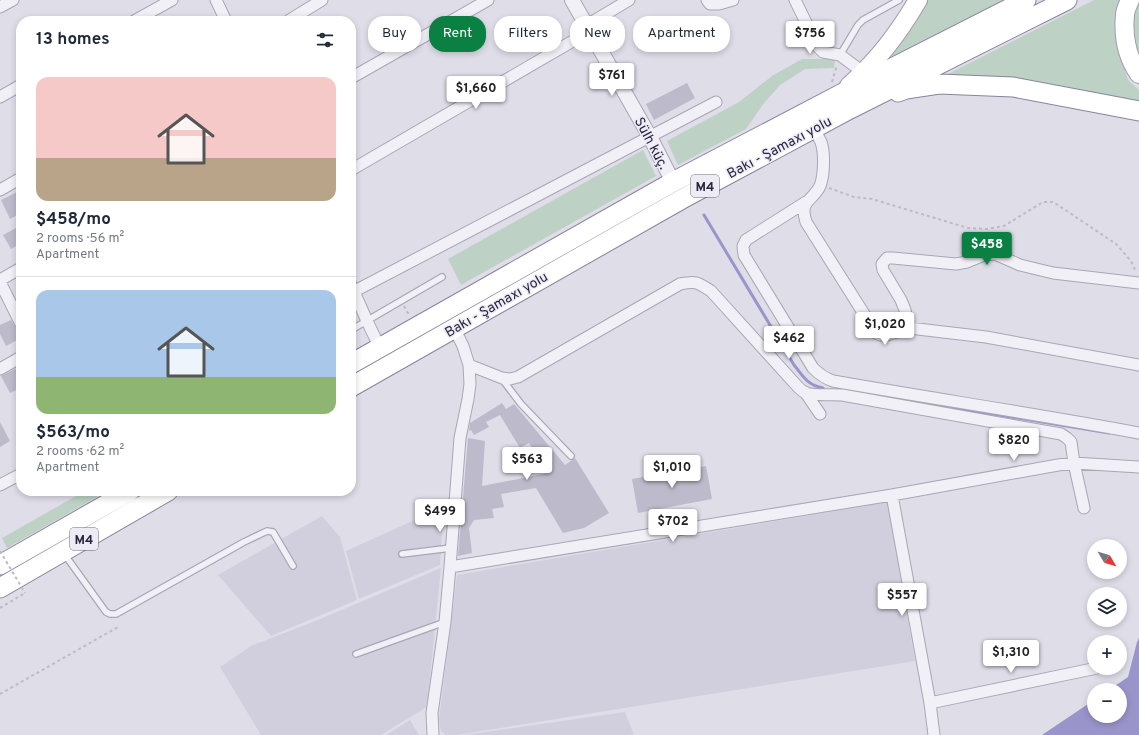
<!DOCTYPE html>
<html lang="en">
<head>
<meta charset="utf-8">
<style>
	body { margin:0; font-family:Overpass,sans-serif; background:#f2f2f3; color:#1f2937; height:100vh; display:flex; flex-direction:column; font-size:15px; white-space:nowrap }
	* { box-sizing:border-box; margin:0 }
	p { font-size:13px; color:#747a83 }
	.icon { flex:none; width:22px; height:22px; fill:none; stroke:currentColor; stroke-width:2; stroke-linecap:round; stroke-linejoin:round }
	.map { position:relative; flex:1; overflow:hidden }
	.side { position:absolute; left:16px; top:16px; width:340px; height:480px; display:flex; flex-direction:column; background:#fff; border-radius:16px; box-shadow:0 2px 6px #0003 }
	.side>* { flex:none }
	.banner { position:absolute; left:368px; top:16px; width:380px; height:36px; display:flex; gap:8px }
	.needle { width:26px; rotate:128deg }
	.tools { position:absolute; left:1087px; top:539px; display:grid; gap:8px }
	.tools a { display:grid; place-items:center; width:40px; height:40px; border-radius:50%; background:#fff; box-shadow:0 2px 6px #0003; font-size:20px }
	.price { position:absolute; translate:-50% -34px; padding:0 9px; border-radius:4px; background:#fff; color:#222; font-size:13px; line-height:26px; filter:drop-shadow(0 1px 2px #0008) }
	.price::after { content:''; position:absolute; left:50%; top:24px; width:12px; height:9px; margin-left:-6px; background:inherit; clip-path:polygon(0 0,100% 0,50% 100%) }
	.price.current { background:#0b8043; color:#fff }
	ul { padding:0; list-style:none }
	li { display:grid; align-content:center; gap:8px; height:212px; padding:0 20px }
	li+li { border-top:1px solid #e0e1e3 }
	li span { display:grid; place-items:center; height:124px; border-radius:12px; color:#555 }
	li>.icon { margin-inline-start:auto }
	span .icon { width:72px; height:72px; fill:#fffc; stroke-width:1 }
	li b { font-size:17px }
	h2 { display:flex; justify-content:space-between; align-items:center; height:48px; padding:0 20px; font-size:17px }
	.pill { padding:0 14px; border-radius:16px; background:#fff; box-shadow:0 2px 6px #0003; font-size:14px; line-height:36px }
	.pill.current { background:#0b8043; color:#fff }
	.map>svg:first-child { display:block }
	.built { fill:#d1cfdd }
	.green { fill:#bdd2c4 }
	.water { fill:#9995ca }
	.lines { fill:none; stroke-linecap:round; stroke-linejoin:round }
	.stream { stroke:#9995ca; stroke-width:3 }
	.building { fill:#bdbacb }
	.service-casing { stroke:#a9a6b5; stroke-width:8 }
	.minor-casing { stroke:#a9a6b5; stroke-width:13 }
	.tertiary-casing { stroke:#a9a6b5; stroke-width:16 }
	.primary-casing { stroke:#9f9bb4; stroke-width:20 }
	.trunk-casing { stroke:#88839f; stroke-width:21 }
	.path { stroke:#bdbbc6; stroke-width:2; stroke-dasharray:3 3; stroke-linecap:butt }
	.service { stroke:#f1f0f6; stroke-width:5.5 }
	.minor { stroke:#f1f0f6; stroke-width:11 }
	.tertiary { stroke:#f1f0f6; stroke-width:14 }
	.primary { stroke:#fff; stroke-width:18 }
	.trunk { stroke:#fff; stroke-width:19 }
	.path-bridge { stroke:#bdbbc6; stroke-width:2; stroke-dasharray:3 3; stroke-linecap:butt }
	.labels { text-anchor:middle; stroke-width:3; stroke-linejoin:round; paint-order:stroke }
	.shield { fill:#edecf5; stroke:#646176; stroke-width:1 }
	.shield-label { font-size:13px; font-weight:bold; fill:#2a263f }
	.street-label { font-size:14px; fill:#2a263f; stroke:#edecf5 }
</style>
</head>
<body>
<div class="map">
<svg width="1139" height="735" viewBox="0 0 1139 735">
	<rect width="100%" height="100%" fill="#dfdde8"/>
	<path class="built" d="M 888,502 L 915,661 L 457,735 L 446,735 L 441,731 L 439,720 L 457,575 Z
		M 428,514 L 443,514 L 440,565 L 359,599 L 346,551 Z
		M 322,516 L 340,537 L 357,600 L 271,636 L 218,575 Z
		M 441,568 L 427,707 L 381,735 L 261,735 L 220,667 L 251,646 L 313,622 Z
		M 625,712 L 634,735 L 464,735 Z
		M 410,720 L 419,735 L 386,735 Z"/>
	<path class="green" d="M 927,0 L 1005,0 L 891,58 Z
		M 1094,0 L 1120,0 L 1120,53 L 1128,80 L 1139,90 L 1139,103 L 948,74 Z
		M 1138,0 L 1139,0 L 1139,61 C 1133,37 1130,24 1138,0 Z
		M 802,59 L 835,59 L 834,68 L 805,69 L 780,85 L 764,103 L 746,129 L 678,165 L 667,141 L 739,102 L 772,76 Z
		M 643,150 L 656,176 L 461,285 L 448,259 Z
		M 85,491 L 94,491 L 97,497 L 7,548 L 2,538 Z"/>
	<path class="water" d="M 1139,638 L 1139,735 L 1042,735 L 1094,700 L 1094,716 L 1120,716 L 1120,690 L 1109,690 L 1128,677 L 1137,642 Z"/>
	<g class="lines">
		<path class="stream" d="M 704,215 L 794,365 C 804,377 807,385 823,388
			M 876,395 L 1109,433"/>
	</g>
	<path class="building" d="M 687,83 L 695,98 L 654,120 L 646,104 Z
		M 17,192 L 21,200 L 21,213 L 10,219 L 1,200 Z
		M 16,228 L 21,237 L 21,243 L 11,249 L 3,235 Z
		M 11,320 L 15,327 L 18,330 L 21,338 L 6,346 L 0,334 L 0,325 Z
		M 17,368 L 21,377 L 21,388 L 10,393 L 1,376 Z
		M 502,403 L 506,409 L 514,404 L 565,465 L 575,458 L 609,513 L 584,528 L 563,533 L 536,488 L 501,494 L 504,507 L 492,509 L 494,518 L 474,520 L 469,528 L 472,553 L 458,556 L 468,438 L 485,441 L 482,486 L 548,473 L 529,443 L 520,448 L 500,415 L 486,422 L 489,427 L 474,435 L 471,430 L 469,431 L 470,423 Z
		M 0,422 L 10,441 L 0,447 Z
		M 706,466 L 712,499 L 638,513 L 632,479 Z"/>
	<g class="lines">
		<defs>
			<path id="service" d="M 840,55 L 858,25 L 863,20 L 899,0
				M 351,330 L 442,277
				M 502,379 L 521,404 L 571,456
				M 402,554 L 451,548
				M 65,555 L 106,612 L 110,614 L 116,614 L 244,542 L 267,531 L 273,532 L 293,566
				M 356,654 L 445,622"/>
			<path id="minor" d="M 216,0 L 226,21
				M 707,0 L 710,4 L 719,4 L 733,0
				M 795,0 L 818,47 L 823,52 L 840,55 L 864,73
				M 0,7 L 13,0
				M 134,21 L 172,0
				M 288,21 L 322,0
				M 587,25 L 629,0
				M 351,78 L 488,0
				M 0,97 L 21,85
				M 814,128 C 816,133 819,138 821,142 C 825,153 824,176 820,186 C 812,202 799,200 806,222 L 876,333 L 880,335 L 887,335 L 909,328 L 986,337 L 1139,365
				M 351,170 L 590,31
				M 0,190 L 21,178
				M 806,202 L 746,240 L 743,246 L 744,255 L 813,368 C 819,374 824,378 833,381 C 935,399 1037,414 1139,433
				M 0,280 L 21,268
				M 0,282 L 21,324
				M 351,285 L 367,321 L 380,348
				M 351,293 L 716,102
				M 909,328 L 905,310 L 901,300 L 883,270 L 882,264 L 887,258 L 893,258 L 956,264 L 967,262 L 984,255 L 995,254 L 1020,265 L 1053,273 L 1139,283
				M 469,365 L 502,378 L 510,379 L 518,377 L 680,284 C 697,281 697,282 711,291 L 798,387 C 800,389 803,392 806,393 C 816,396 830,394 842,395 L 1061,434 L 1067,438 L 1071,442 L 1074,463 L 1084,508
				M 0,369 L 21,357
				M 805,392 L 820,414
				M 0,485 L 21,474
				M 892,495 L 930,703 L 934,735
				M 450,567 L 892,495 L 1058,465 L 1074,463 L 1139,467
				M 930,703 L 1097,668
				M 433,735 L 432,713 L 445,622 L 450,567 L 460,438 L 468,399 L 470,384 L 469,365 L 463,346 L 454,328"/>
			<path id="tertiary" d="M 572,0 L 650,137 L 673,182"/>
			<path id="primary" d="M 1130,0 C 1128,5 1125,10 1125,15 C 1123,36 1127,57 1139,74
				M 849,86 C 878,60 898,34 918,0"/>
			<path id="trunk" d="M 898,92 L 906,89 L 939,84 L 1013,87 L 1139,111
				M 351,364 L 673,182 L 841,94 L 1026,0
				M 351,387 L 682,199 L 850,109 L 1067,0
				M 0,565 L 130,491
				M 0,588 L 168,491"/>
		</defs>
		<use href="#service" class="service-casing"/>
		<use href="#minor" class="minor-casing"/>
		<use href="#tertiary" class="tertiary-casing"/>
		<use href="#primary" class="primary-casing"/>
		<use href="#trunk" class="trunk-casing"/>
		<path class="path" d="M 832,82 L 837,65
			M 829,188 L 854,197 L 872,199 L 968,228 L 987,229 L 1004,226 L 1043,202 L 1053,202 L 1067,211 L 1116,244 L 1131,261 L 1136,272
			M 404,306 L 409,315
			M 0,608 L 25,593
			M 0,694 L 118,627"/>
		<use href="#service" class="service"/>
		<use href="#minor" class="minor"/>
		<use href="#tertiary" class="tertiary"/>
		<use href="#primary" class="primary"/>
		<use href="#trunk" class="trunk"/>
		<path class="path-bridge" d="M 0,551 L 25,593"/>
	</g>
	<g class="labels">
		<g class="shield">
			<rect x="691" y="175" width="28" height="22" rx="3"/>
			<rect x="70" y="528" width="28" height="22" rx="3"/>
		</g>
		<g class="shield-label">
			<text x="705" y="191">M4</text>
			<text x="84" y="544">M4</text>
		</g>
		<g class="street-label">
			<text transform="translate(652 143) rotate(62)" y="5">Sülh küç.</text>
			<text transform="translate(779 147) rotate(-28)" y="5">Bakı - Şamaxı yolu</text>
			<text transform="translate(496 304) rotate(-30)" y="5">Bakı - Şamaxı yolu</text>
		</g>
	</g>
</svg>
<div class="tools">
<a><svg class="needle" viewBox="-14 -14 28 28"><path d="M0-13l5 13h-10z" fill="#e53935"/><path d="M0 13l5-13h-10z" fill="#747a83"/></svg></a>
<a><svg class="icon" aria-label="layers" viewBox="0 0 24 24"><path d="M12 4l9 5-9 5-9-5zM3 14l9 5 9-5"/></svg></a>
<a>+</a>
<a>−</a>
</div>
<b class="price" style="left:810px;top:55px">$756</b>
<b class="price" style="left:612px;top:97px">$761</b>
<b class="price" style="left:476px;top:110px">$1,660</b>
<b class="price current" style="left:987px;top:266px">$458</b>
<b class="price" style="left:885px;top:346px">$1,020</b>
<b class="price" style="left:789px;top:360px">$462</b>
<b class="price" style="left:1014px;top:462px">$820</b>
<b class="price" style="left:527px;top:481px">$563</b>
<b class="price" style="left:672px;top:489px">$1,010</b>
<b class="price" style="left:440px;top:533px">$499</b>
<b class="price" style="left:673px;top:543px">$702</b>
<b class="price" style="left:902px;top:617px">$557</b>
<b class="price" style="left:1011px;top:674px">$1,310</b>
<div class="banner">
<a class="pill">Buy</a>
<a class="pill current">Rent</a>
<a class="pill">Filters</a>
<a class="pill">New</a>
<a class="pill">Apartment</a>
</div>
<section class="side">
<h2>13 homes<svg class="icon" aria-label="filters" viewBox="0 0 24 24"><path d="M4 7h16M4 17h16"/><circle cx="9" cy="7" r="2"/><circle cx="15" cy="17" r="2"/></svg></h2>
<ul>
<li><span style="background:linear-gradient(#f6c9c9 65%,#b9a48a 0)"><svg class="icon" aria-label="home" viewBox="0 0 24 24"><path d="M3 11l9-7 9 7M6 9v11h12V9"/></svg></span><div><b>$458/mo</b><p>2 rooms · 56 m²</p><p>Apartment</p></div></li>
<li><span style="background:linear-gradient(#a9c7e8 70%,#8fb573 0)"><svg class="icon" aria-label="home" viewBox="0 0 24 24"><path d="M3 11l9-7 9 7M6 9v11h12V9"/></svg></span><div><b>$563/mo</b><p>2 rooms · 62 m²</p><p>Apartment</p></div></li>
</ul>
</section>
</div>
</body>
</html>
